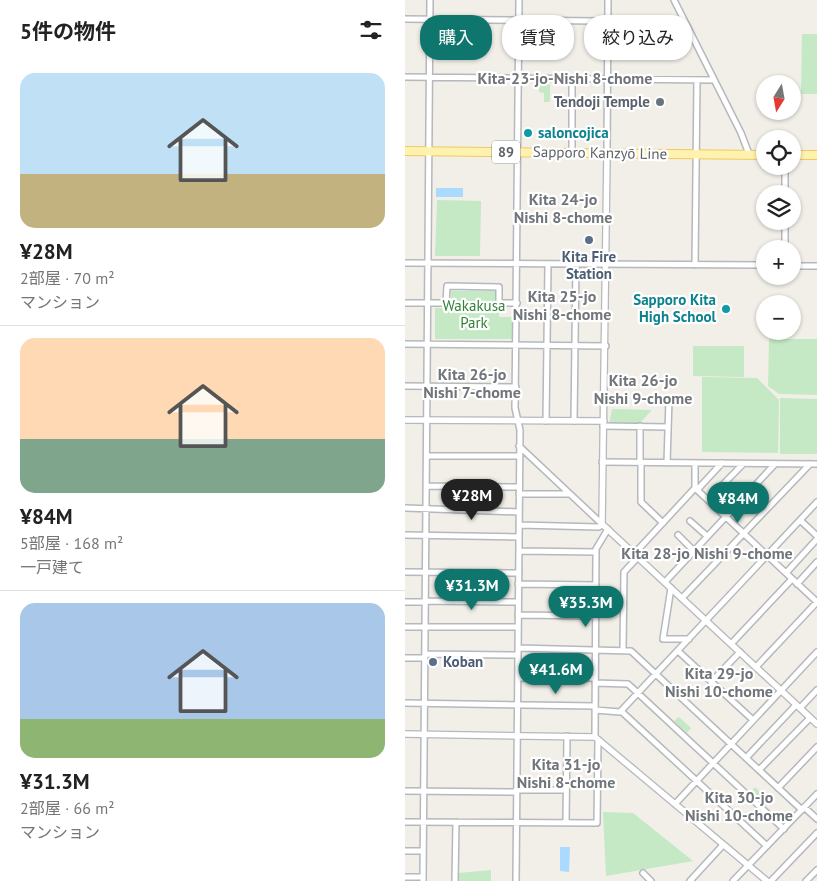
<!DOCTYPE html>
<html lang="ja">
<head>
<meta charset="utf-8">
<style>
	body { margin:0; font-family:"PT Sans","Noto Sans JP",sans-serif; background:#f6f6f6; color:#222; height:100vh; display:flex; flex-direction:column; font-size:19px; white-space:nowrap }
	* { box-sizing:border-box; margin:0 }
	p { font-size:16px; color:#767676 }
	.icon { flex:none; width:28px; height:28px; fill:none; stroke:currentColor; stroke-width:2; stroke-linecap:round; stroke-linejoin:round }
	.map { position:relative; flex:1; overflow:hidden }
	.side { display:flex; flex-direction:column; background:#fff; width:405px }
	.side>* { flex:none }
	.top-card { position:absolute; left:15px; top:15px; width:321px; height:45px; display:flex; gap:10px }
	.needle { width:32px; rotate:191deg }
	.controls { position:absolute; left:351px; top:75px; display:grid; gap:10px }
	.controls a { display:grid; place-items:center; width:45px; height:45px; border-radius:50%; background:#fff; box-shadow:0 1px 4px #0004; font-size:25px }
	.price { position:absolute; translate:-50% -42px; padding:0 11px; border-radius:18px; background:#0f766e; color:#fff; font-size:16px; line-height:32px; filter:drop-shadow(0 1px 2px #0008) }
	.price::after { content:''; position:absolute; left:50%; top:30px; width:15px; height:11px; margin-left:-8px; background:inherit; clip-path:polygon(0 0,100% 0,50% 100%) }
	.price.on { background:#222; color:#fff }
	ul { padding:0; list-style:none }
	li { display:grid; align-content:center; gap:10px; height:265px; padding:0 20px }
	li+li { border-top:1px solid #e0e0e0 }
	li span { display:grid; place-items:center; height:155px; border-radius:15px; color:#555 }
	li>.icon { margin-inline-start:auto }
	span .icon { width:90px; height:90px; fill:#fffc; stroke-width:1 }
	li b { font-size:21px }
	h2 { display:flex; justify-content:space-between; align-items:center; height:60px; padding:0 20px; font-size:21px }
	.tag { padding:0 18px; border-radius:20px; background:#fff; box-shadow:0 1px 4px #0004; font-size:18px; line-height:45px }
	.tag.on { background:#0f766e; color:#fff }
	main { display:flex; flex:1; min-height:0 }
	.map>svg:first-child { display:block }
	.green { fill:#c5e8c5 }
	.water { fill:#aadaff }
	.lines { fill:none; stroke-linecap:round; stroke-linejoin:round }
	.minor-casing { stroke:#b5b8bc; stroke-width:8 }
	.tertiary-casing { stroke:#b5b8bc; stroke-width:8 }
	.primary-casing { stroke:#f2c960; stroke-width:10 }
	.minor { stroke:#fff; stroke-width:5 }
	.tertiary { stroke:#fff; stroke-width:5.5 }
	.primary { stroke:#fff2af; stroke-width:8 }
	.worship-dot { fill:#6b7280; stroke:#fff; stroke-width:2 }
	.culture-dot { fill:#0f9aa8; stroke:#fff; stroke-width:2 }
	.service-dot { fill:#5c6f8a; stroke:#fff; stroke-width:2 }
	.labels { text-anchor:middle; stroke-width:4.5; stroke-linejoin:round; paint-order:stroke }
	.shield { fill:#fff; stroke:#8f9295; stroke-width:1 }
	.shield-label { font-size:14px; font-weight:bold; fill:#5f6368 }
	.worship-label { font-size:15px; font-weight:bold; fill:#5b616d; stroke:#fff; text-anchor:end }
	.culture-label { font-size:15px; font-weight:bold; fill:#0d838f; stroke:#fff; text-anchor:start }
	.street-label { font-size:15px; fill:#5f6368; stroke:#fff }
	.service-label { font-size:15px; font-weight:bold; fill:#4e5e75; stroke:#fff }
	.park-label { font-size:15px; fill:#348238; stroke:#fff }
	.neighbourhood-label { font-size:16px; font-weight:bold; fill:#70757a; stroke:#fff }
</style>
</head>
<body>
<main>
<section class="side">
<h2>5件の物件<svg class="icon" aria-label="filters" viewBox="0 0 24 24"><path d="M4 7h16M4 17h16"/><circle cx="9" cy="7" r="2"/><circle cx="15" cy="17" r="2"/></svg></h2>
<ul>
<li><span style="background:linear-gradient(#bfe0f5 65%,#c2b280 0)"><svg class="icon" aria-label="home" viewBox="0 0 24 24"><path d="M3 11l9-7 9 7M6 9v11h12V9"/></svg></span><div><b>¥28M</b><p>2部屋 · 70 m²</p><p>マンション</p></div></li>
<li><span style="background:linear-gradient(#ffd9b3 65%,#7fa58c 0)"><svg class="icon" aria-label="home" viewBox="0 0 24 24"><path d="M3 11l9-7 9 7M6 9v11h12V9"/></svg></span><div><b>¥84M</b><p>5部屋 · 168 m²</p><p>一戸建て</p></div></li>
<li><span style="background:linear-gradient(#a9c7e8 75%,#8fb573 0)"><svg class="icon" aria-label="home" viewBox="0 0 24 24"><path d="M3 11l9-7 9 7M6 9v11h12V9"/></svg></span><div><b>¥31.3M</b><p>2部屋 · 66 m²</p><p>マンション</p></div></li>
</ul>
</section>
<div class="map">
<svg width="412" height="881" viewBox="0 0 412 881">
	<rect width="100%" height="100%" fill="#f1efe8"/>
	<path class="green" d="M 397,34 L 412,34 L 412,94 L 396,94 Z
		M 134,84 L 145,84 L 145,102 L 139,102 L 139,93 L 134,92 Z
		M 32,200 L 76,201 L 75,256 L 30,256 Z
		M 46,291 L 94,291 L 94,317 L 108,317 L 108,339 L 30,339 L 30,308 L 46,308 Z
		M 364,339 L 412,339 L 412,395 L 374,394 L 363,386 Z
		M 288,346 L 339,346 L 339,377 L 288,376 Z
		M 297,377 L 352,378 L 374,400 L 373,453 L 297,452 Z
		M 375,398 L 412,399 L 412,454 L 375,454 Z
		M 207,409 L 247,410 L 233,425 L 204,425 Z
		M 274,717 L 286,728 L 282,733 L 269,721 Z
		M 350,787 L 365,802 L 360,807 L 345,793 Z
		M 198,812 L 228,813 L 288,861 L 201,876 Z
		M 86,870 L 86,881 L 53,881 L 53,873 Z"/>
	<path class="water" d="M 31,188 L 58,188 L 58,197 L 31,197 Z
		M 155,847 L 165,847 L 164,872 L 155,871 Z"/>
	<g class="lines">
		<defs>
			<path id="minor" d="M 269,0 L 336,133 L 344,154
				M 0,19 L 280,22
				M 0,77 L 309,80
				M 167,153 L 167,78
				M 202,153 L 203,0
				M 380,194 L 380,166
				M 380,249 L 380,221
				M 0,263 L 360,265
				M 290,265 L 292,80
				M 388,266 L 412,266
				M 0,303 L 41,303 L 42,286 L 94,287 L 94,303 L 112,303
				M 0,344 L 201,346
				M 0,386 L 111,387
				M 141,421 L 143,264
				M 169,421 L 171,264
				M 198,426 L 263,427
				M 22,456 L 114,456
				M 197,462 L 412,464
				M 235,463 L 235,426
				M 236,463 L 236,502 L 258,523
				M 262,463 L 264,399
				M 290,463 L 290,488 L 412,602
				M 21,486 L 114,487
				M 292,490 L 317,463
				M 114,494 L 165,494
				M 303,500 L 338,464
				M 0,508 L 114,512
				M 395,520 L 412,536
				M 285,521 L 302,536
				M 114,525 L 194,527 L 197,524 L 114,446
				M 0,535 L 114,537
				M 273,535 L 289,551
				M 114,551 L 191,552
				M 229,554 L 290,488
				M 0,572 L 114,573
				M 381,573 L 412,539
				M 260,582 L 370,464
				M 113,584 L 191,585
				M 392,584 L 412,562
				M 266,588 L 258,639 L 284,639
				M 277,598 L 405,464
				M 20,601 L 113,602
				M 0,602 L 20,602
				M 113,615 L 191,616
				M 0,627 L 113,627
				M 326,644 L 387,579
				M 113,648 L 226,651 L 397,810
				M 218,649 L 219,572 L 233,557
				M 273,651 L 348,720
				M 20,654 L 113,655
				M 0,658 L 20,658
				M 351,667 L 412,602
				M 113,678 L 190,678
				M 306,682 L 335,652
				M 190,683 L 223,684 L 379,829
				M 0,703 L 190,706
				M 395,708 L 412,690
				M 190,710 L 215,712 L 412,502
				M 216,711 L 362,846
				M 190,737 L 191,549 L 203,529
				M 341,758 L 391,705
				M 354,770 L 405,718
				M 373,788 L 412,747
				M 111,790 L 161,790
				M 0,791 L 111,792
				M 270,804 L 412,652
				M 399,807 L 412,819
				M 0,822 L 192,823 L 193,740
				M 161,823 L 162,736
				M 0,851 L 18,851
				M 238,873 L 246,881
				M 0,877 L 18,877
				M 18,881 L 25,0
				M 50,881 L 51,822
				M 111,881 L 115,430 L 110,408 L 114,0
				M 285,881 L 318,845
				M 328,881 L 412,794
				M 366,881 L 412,833
				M 401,881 L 412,870"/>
			<path id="tertiary" d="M 202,153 L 197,524 L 412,724
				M 0,420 L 199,421
				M 0,734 L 190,737 L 362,881"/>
			<path id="primary" d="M 0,151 L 360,155
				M 388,155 L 412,155"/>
		</defs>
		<use href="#minor" class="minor-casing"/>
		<use href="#tertiary" class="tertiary-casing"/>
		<use href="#primary" class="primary-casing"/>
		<use href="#minor" class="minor"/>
		<use href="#tertiary" class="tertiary"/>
		<use href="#primary" class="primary"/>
	</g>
	<circle class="worship-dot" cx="255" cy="102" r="5"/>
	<g class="culture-dot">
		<circle cx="123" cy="133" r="5"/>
		<circle cx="321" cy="309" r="5"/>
	</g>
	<g class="service-dot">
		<circle cx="184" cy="240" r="5"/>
		<circle cx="28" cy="662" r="5"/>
	</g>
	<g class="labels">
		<rect class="shield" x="87" y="140.5" width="28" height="23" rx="4"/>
		<g class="shield-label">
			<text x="101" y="157">89</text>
		</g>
		<g class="worship-label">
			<text x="245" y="107">Tendoji Temple</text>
		</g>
		<g class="culture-label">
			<text x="133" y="138">saloncojica</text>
			<text x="311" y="305" text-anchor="end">Sapporo Kita<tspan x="311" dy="17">High School</tspan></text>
		</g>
		<g class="street-label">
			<text transform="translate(195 153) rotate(1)" y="5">Sapporo Kanzyō Line</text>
		</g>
		<g class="service-label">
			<text x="184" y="262">Kita Fire<tspan x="184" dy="17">Station</tspan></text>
			<text x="38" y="667" text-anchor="start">Koban</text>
		</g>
		<g class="park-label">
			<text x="69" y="311">Wakakusa<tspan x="69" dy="17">Park</tspan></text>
		</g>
		<g class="neighbourhood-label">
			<text x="160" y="84">Kita-23-jo-Nishi 8-chome</text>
			<text x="158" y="205">Kita 24-jo<tspan x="158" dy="18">Nishi 8-chome</tspan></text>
			<text x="157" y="302">Kita 25-jo<tspan x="157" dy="18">Nishi 8-chome</tspan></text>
			<text x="67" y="380">Kita 26-jo<tspan x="67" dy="18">Nishi 7-chome</tspan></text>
			<text x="238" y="386">Kita 26-jo<tspan x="238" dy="18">Nishi 9-chome</tspan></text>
			<text x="302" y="559">Kita 28-jo Nishi 9-chome</text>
			<text x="314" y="679">Kita 29-jo<tspan x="314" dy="18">Nishi 10-chome</tspan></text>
			<text x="161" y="770">Kita 31-jo<tspan x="161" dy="18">Nishi 8-chome</tspan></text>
			<text x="334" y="803">Kita 30-jo<tspan x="334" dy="18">Nishi 10-chome</tspan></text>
		</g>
	</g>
</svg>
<div class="controls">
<a><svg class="needle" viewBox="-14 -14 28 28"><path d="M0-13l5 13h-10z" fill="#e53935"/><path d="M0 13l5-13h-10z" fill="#767676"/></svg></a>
<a><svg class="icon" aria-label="locate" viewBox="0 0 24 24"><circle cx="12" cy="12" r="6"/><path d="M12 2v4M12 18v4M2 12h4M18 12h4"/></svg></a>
<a><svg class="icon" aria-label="layers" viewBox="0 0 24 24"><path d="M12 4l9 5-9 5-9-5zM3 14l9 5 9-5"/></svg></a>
<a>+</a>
<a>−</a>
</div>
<b class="price on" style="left:67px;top:521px">¥28M</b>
<b class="price" style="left:333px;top:524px">¥84M</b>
<b class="price" style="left:67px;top:611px">¥31.3M</b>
<b class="price" style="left:181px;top:628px">¥35.3M</b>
<b class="price" style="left:151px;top:695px">¥41.6M</b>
<div class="top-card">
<a class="tag on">購入</a>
<a class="tag">賃貸</a>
<a class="tag">絞り込み</a>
</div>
</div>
</main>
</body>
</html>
